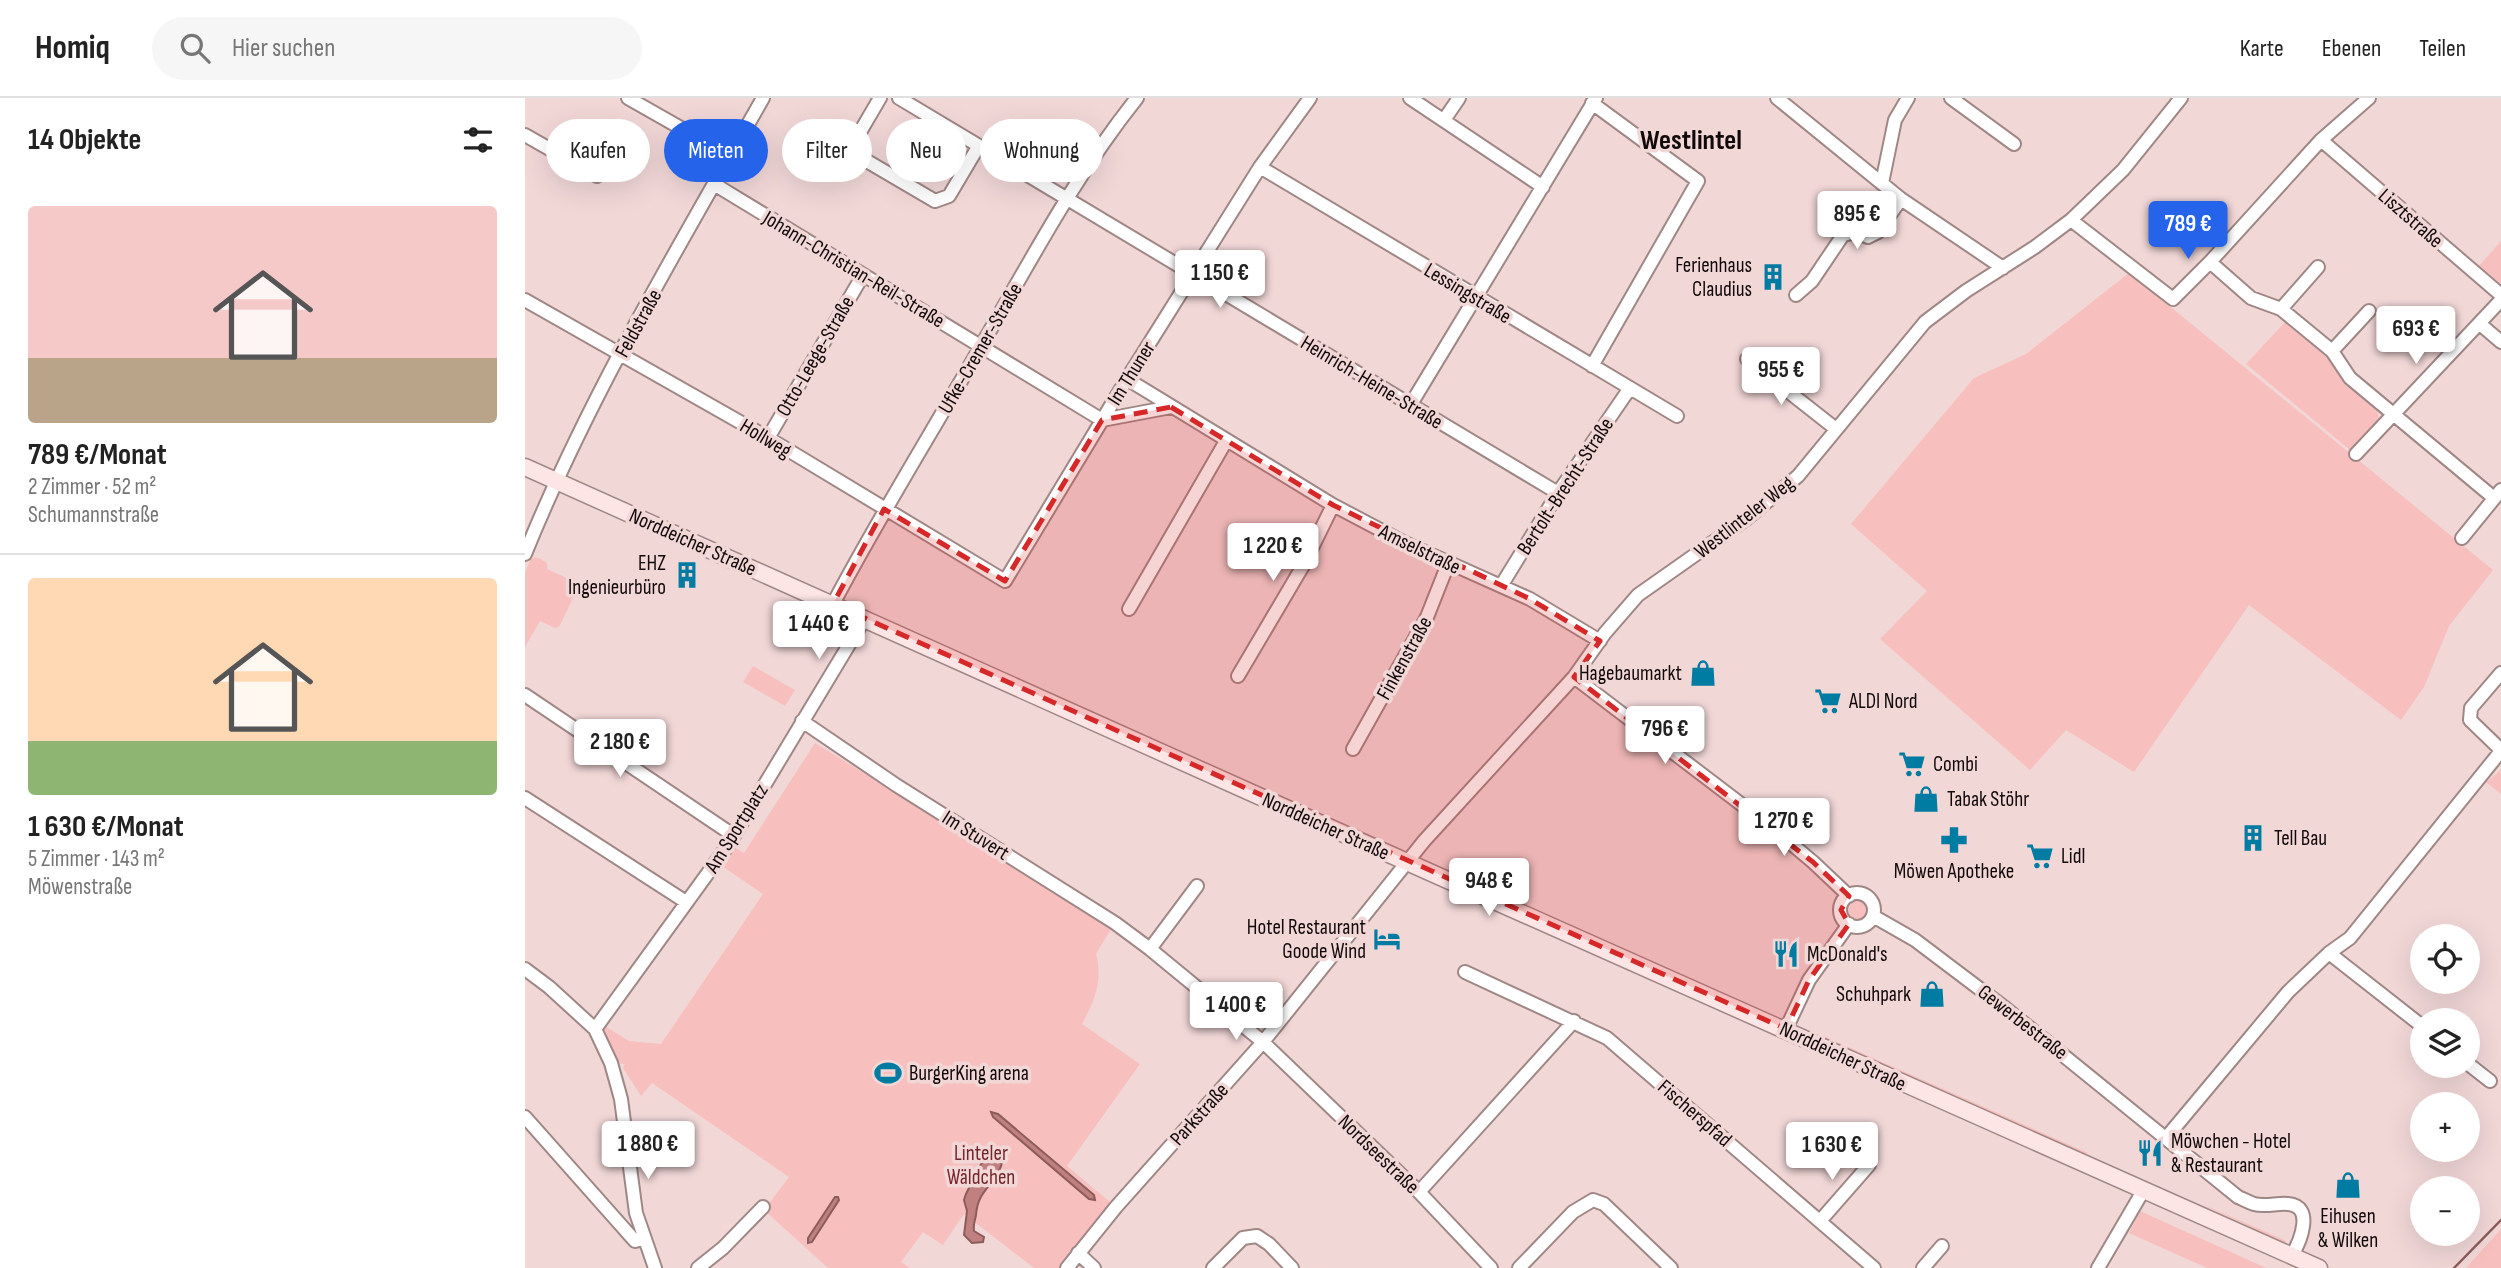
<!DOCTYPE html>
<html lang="de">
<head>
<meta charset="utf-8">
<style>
	body { margin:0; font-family:"Sofia Sans Condensed",sans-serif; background:#f6f6f6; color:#222; height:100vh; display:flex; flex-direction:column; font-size:26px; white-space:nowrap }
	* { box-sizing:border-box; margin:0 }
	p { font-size:23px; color:#767676 }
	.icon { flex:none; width:38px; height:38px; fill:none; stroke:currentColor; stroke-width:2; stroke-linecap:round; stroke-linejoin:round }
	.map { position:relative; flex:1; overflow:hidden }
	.details { display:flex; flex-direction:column; background:#fff; width:525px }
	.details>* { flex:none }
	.banner { position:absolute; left:21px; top:21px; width:665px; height:63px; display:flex; gap:14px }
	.fabs { position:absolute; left:1885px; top:826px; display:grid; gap:14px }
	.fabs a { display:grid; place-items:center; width:70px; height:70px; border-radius:50%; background:#fff; box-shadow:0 7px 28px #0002; font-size:35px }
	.price { position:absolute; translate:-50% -60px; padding:0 16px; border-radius:7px; background:#fff; color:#222; font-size:23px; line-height:46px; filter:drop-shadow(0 2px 4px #0008) }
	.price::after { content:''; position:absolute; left:50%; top:42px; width:21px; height:16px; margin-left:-10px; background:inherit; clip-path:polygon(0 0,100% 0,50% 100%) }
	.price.on { background:#2563eb; color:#fff }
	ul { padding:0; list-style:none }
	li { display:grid; align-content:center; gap:14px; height:371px; padding:0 28px }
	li+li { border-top:2px solid #e0e0e0 }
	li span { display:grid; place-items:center; height:217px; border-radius:7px; color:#555 }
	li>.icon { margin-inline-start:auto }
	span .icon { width:126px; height:126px; fill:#fffc; stroke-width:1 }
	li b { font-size:30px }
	h2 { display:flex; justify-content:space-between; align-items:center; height:84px; padding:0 28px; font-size:30px }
	.chip { padding:0 24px; border-radius:32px; background:#fff; box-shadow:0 7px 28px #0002; font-size:24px; line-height:63px }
	.chip.on { background:#2563eb; color:#fff }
	header { display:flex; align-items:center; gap:42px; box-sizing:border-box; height:98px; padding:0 35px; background:#fff; border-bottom:2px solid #e0e0e0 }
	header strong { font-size:33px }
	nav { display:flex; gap:38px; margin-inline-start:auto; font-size:24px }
	.search { width:490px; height:63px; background:#f6f6f6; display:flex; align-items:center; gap:18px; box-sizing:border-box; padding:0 24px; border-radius:38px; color:#767676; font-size:26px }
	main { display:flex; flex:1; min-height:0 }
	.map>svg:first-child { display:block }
	.green { fill:#f7c0bf }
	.water { fill:#c08080; stroke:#8c5c5c; stroke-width:2 }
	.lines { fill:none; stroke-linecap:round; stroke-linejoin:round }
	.stream { stroke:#8c5c5c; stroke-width:2.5 }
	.street-casing { stroke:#9f8786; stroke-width:16 }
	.secondary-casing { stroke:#9f8786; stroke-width:19 }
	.street { stroke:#fff; stroke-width:12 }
	.secondary { stroke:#fde5e5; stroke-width:16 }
	.marked { fill:#d62828; fill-opacity:0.2; stroke:#d62828; stroke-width:5; stroke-dasharray:14 9; stroke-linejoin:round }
	.labels { text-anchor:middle; stroke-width:7; stroke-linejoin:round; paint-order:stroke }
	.street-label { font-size:21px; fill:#110909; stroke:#f2d7d7 }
	.poi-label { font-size:21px; fill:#110909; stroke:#f2d7d7; text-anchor:start }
	.park-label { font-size:21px; fill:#74262c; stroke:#f2d7d7 }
	.district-label { font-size:28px; font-weight:bold; fill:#110909; stroke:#f2d7d7 }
</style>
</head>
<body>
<header>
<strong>Homiq</strong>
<div class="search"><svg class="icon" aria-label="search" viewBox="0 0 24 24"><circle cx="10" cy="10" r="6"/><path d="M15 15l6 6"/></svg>Hier suchen</div>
<nav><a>Karte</a><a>Ebenen</a><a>Teilen</a></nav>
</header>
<main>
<section class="details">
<h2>14 Objekte<svg class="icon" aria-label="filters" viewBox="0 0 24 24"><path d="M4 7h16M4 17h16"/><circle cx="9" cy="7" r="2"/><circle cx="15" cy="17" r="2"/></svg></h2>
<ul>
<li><span style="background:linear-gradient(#f6c9c9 70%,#b9a48a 0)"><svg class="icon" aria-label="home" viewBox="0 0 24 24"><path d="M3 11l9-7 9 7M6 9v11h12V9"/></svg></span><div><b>789 €/Monat</b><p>2 Zimmer · 52 m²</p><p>Schumannstraße</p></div></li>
<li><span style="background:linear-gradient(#ffd9b3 75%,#8fb573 0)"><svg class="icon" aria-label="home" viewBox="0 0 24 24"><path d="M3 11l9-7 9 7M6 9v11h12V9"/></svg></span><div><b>1 630 €/Monat</b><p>5 Zimmer · 143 m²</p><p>Möwenstraße</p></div></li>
</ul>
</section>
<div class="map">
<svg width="1976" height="1170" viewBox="0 0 1976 1170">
	<rect width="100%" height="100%" fill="#f2d7d7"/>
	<path class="green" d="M 1976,143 L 1976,187 L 1953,169 Z
		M 1604,175 L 1968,472 L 1924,528 L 1899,589 L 1876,622 L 1724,507 L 1609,674 L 1541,632 L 1505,672 L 1355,541 L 1402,493 L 1326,426 L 1449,280 L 1501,256 Z
		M 1760,224 L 1808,262 L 1822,286 L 1852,311 L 1854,321 L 1825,352 L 1721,266 Z
		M 6,460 L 14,460 L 22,465 L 22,471 L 55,486 L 34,529 L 30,530 L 15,523 L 0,549 L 0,475 Z
		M 228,568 L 270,592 L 260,608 L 218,584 Z
		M 290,645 L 467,754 L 586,831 L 571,856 C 578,883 570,902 557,926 L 615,966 L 542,1068 L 591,1109 L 542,1170 L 509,1170 L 439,1116 L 418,1147 L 398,1134 L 376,1164 L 385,1170 L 303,1170 L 239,1112 L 264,1079 L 127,985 L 116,998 L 98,970 L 100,966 L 86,965 L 75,925 L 104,943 L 136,946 L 238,796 L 191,764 L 204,746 L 219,755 Z
		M 1976,672 L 1976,696 L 1961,684 Z
		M1323 813a10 10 0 1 1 20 0a10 10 0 1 1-20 0Z
		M 1294,936 L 1563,1055 L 1560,1056 L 1407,988 L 1401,988 L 1293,939 Z
		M 1671,1103 L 1757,1141 L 1761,1143 L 1759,1145 Z
		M 1615,1113 L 1739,1169 L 1742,1170 L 1682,1170 L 1604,1135 Z
		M 1976,1131 L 1976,1170 L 1941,1170 Z"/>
	<path class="water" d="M 466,1014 L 473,1016 L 569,1097 L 570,1102 L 564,1101 L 468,1019 Z
		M 471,1050 L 478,1059 C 475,1086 453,1088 451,1117 C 450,1123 448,1126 449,1133 L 459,1139 L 458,1144 L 447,1145 L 439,1137 L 442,1113 L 439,1102 L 441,1096 L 456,1066 Z
		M 310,1099 L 313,1099 L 314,1102 L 287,1144 L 283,1145 L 283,1140 Z"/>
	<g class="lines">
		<path class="stream" d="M 1929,1170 L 1976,1122"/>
		<defs>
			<path id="street" d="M 103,0 L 205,58
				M 355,0 L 328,46 L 335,59 L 410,103 L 424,98 L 453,49
				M 374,0 L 1033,395
				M 885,0 L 1018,89
				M 1252,0 L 1376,101 L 1478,170
				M 1426,0 L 1489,46
				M 919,22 L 934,0
				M 0,37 L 72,78
				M 1796,42 L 1976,197
				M 735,69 L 1152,318
				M 1357,85 L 1370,22 L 1383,0
				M 189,86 L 577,322 L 646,309
				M 1546,122 L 1648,201 L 1685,164 L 1796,42 L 1844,0
				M 1685,164 L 1726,200 L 1756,211 L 1807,253 L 1825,280 L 1969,400
				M 1271,197 L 1287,183 L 1318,137 L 1331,134 L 1343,139 L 1353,134 L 1376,101
				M 0,202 L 243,340 L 480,483 L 602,281 L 735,69 L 785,0
				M 1756,211 L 1793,169
				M 1955,226 L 1976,244
				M 1807,253 L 1844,213
				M 1222,261 L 1311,331
				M 1067,268 L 1173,83 L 1067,5
				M 602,281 L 808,407 L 880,445 L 1005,501 L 1075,543
				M 886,306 L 1071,0
				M 243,340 L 338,177
				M 1831,356 L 1976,202
				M 1937,440 L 1976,392
				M 0,456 C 64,298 154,148 238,0
				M 976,488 L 1033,395 L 1105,290
				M 308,506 C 355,417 409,331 459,243 C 507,160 552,75 612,0
				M 604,511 L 701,343
				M 1976,575 L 1946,610 L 1945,622 L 1976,652
				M 713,578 L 779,466 L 808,407
				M 1049,579 L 1250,732 L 1288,764 L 1324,798
				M 0,597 L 208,737
				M 277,623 L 371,687 L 590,825 L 625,851 L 738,944 L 894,1094 L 966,1170
				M 828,651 L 902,519 L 923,466
				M 0,700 L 161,804
				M1315 812a17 17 0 1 1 34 0a17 17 0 1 1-34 0Z
				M 1348,818 L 1390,842 L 1480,910 L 1713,1099 C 1718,1101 1723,1104 1729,1106 C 1740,1109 1752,1105 1763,1106 C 1790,1108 1775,1144 1767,1157
				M 625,851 L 672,788
				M 1804,855 L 1897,928
				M 0,871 L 24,889 L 70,931 L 86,965 L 96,1001 L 111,1115 L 130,1170
				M 940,874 L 1082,940 L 1349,1170
				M 70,931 L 204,746 L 340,520
				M 1261,931 L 1284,882 L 1324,826
				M 1942,965 L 1965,983
				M 0,1019 L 110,1143 L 118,1141
				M 1641,1040 L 1763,894 L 1804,855 L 1825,840 L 1976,653
				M 894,1094 L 1049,923
				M 1295,1123 L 1344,1067
				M 553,1155 L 569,1170
				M 173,1170 L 198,1150 L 238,1109
				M 542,1170 L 591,1109 L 738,944 L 899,743 L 1049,579 L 1080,535 L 1113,497 L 1221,421 L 1273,378 L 1400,224 L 1441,193 L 1510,149 L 1546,122 L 1598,72 L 1656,0
				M 688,1170 L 718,1140 L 732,1138 L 744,1146 L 767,1170
				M 994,1170 L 1048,1114 L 1068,1102 L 1079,1106 L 1146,1170
				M 1398,1170 L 1417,1148
				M 1573,1170 L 1618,1093"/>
			<path id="secondary" d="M 0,369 L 727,695 L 1794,1170"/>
		</defs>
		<use href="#street" class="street-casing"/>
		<use href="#secondary" class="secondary-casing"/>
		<use href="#street" class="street"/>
		<use href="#secondary" class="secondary"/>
	</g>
	<path class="marked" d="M 646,309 L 808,407 L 1005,501 L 1075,543 L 1049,579 L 1288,764 L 1324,798 L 1316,812 L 1324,826 L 1284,882 L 1261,931 L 308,506 L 359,411 L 480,483 L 577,322 Z"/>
	<defs>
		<symbol id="building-bare" viewBox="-9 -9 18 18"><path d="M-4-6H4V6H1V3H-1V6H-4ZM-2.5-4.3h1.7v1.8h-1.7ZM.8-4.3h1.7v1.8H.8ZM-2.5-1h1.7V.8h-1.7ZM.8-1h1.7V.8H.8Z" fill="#007ba2" stroke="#f2d7d7" stroke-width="2.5" paint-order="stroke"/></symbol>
		<symbol id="shop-bare" viewBox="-9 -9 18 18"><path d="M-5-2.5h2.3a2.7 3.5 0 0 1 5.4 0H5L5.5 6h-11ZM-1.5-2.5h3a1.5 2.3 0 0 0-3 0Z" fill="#007ba2" stroke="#f2d7d7" stroke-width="2.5" paint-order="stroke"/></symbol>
		<symbol id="supermarket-bare" viewBox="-9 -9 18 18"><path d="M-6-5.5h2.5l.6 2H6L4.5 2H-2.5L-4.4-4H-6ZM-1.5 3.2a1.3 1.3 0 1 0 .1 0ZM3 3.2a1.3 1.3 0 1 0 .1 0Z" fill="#007ba2" stroke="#f2d7d7" stroke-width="2.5" paint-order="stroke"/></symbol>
		<symbol id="pharmacy-bare" viewBox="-9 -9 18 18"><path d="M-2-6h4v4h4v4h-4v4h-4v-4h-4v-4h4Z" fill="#007ba2" stroke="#f2d7d7" stroke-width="2.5" paint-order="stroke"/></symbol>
		<symbol id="hotel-bare" viewBox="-9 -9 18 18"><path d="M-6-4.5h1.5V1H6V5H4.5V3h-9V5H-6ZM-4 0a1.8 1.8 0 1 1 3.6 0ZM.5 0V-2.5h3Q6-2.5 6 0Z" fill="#007ba2" stroke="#f2d7d7" stroke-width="2.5" paint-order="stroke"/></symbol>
		<symbol id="restaurant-bare" viewBox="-9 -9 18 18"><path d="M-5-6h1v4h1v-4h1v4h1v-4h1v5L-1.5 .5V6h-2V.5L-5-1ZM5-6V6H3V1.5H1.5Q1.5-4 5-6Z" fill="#007ba2" stroke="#f2d7d7" stroke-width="2.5" paint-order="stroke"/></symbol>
		<symbol id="stadium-bare" viewBox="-9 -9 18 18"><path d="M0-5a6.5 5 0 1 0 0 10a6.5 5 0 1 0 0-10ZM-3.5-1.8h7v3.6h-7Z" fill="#007ba2" stroke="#f2d7d7" stroke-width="2.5" paint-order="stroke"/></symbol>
	</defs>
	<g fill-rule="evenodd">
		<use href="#building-bare" x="1229" y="160" width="38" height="38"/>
		<use href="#building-bare" x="143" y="458" width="38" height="38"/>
		<use href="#shop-bare" x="1159" y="556" width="38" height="38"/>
		<use href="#supermarket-bare" x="1284" y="584" width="38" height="38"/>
		<use href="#supermarket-bare" x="1368" y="647" width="38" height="38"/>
		<use href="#shop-bare" x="1382" y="682" width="38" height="38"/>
		<use href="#building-bare" x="1709" y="721" width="38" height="38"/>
		<use href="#pharmacy-bare" x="1410" y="723" width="38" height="38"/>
		<use href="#supermarket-bare" x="1496" y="739" width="38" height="38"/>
		<use href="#hotel-bare" x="843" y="822" width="38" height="38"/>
		<use href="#restaurant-bare" x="1242" y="837" width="38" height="38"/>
		<use href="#shop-bare" x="1388" y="877" width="38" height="38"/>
		<use href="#stadium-bare" x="344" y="956" width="38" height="38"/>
		<use href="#restaurant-bare" x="1606" y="1036" width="38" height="38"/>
		<use href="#shop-bare" x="1804" y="1068" width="38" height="38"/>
	</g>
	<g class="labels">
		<g class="street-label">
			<text transform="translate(1886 120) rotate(41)" y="7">Lisztstraße</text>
			<text transform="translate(329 171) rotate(31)" y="7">Johann-Christian-Reil-Straße</text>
			<text transform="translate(943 195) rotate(31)" y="7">Lessingstraße</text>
			<text transform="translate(113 225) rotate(-61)" y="7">Feldstraße</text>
			<text transform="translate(455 250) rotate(-60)" y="7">Ufke-Cremer-Straße</text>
			<text transform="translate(290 258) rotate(-60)" y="7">Otto-Leege-Straße</text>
			<text transform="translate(606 275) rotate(-58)" y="7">Im Thuner</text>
			<text transform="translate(847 284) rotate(31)" y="7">Heinrich-Heine-Straße</text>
			<text transform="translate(241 340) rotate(31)" y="7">Hollweg</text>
			<text transform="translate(1040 388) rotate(-57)" y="7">Bertolt-Brecht-Straße</text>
			<text transform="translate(1219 419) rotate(-38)" y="7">Westlinteler Weg</text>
			<text transform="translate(168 444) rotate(24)" y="7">Norddeicher Straße</text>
			<text transform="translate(895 451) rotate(26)" y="7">Amselstraße</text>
			<text transform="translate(879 560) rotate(-61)" y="7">Finkenstraße</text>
			<text transform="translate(801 728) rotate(24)" y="7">Norddeicher Straße</text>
			<text transform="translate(211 730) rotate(-58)" y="7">Am Sportplatz</text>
			<text transform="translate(451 737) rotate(32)" y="7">Im Stuvert</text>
			<text transform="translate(1498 924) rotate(38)" y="7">Gewerbestraße</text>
			<text transform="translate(1318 958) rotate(25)" y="7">Norddeicher Straße</text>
			<text transform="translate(1170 1015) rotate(41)" y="7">Fischerspfad</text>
			<text transform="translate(674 1016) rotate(-48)" y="7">Parkstraße</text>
			<text transform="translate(854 1056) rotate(44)" y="7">Nordseestraße</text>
		</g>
		<g class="poi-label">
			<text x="1227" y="174" text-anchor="end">Ferienhaus<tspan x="1227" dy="24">Claudius</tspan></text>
			<text x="141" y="472" text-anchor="end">EHZ<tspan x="141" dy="24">Ingenieurbüro</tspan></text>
			<text x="1157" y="582" text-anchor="end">Hagebaumarkt</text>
			<text x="1324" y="610">ALDI Nord</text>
			<text x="1408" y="673">Combi</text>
			<text x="1422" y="708">Tabak Stöhr</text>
			<text x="1749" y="747">Tell Bau</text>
			<text x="1536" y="765">Lidl</text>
			<text x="1429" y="780" text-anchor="middle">Möwen Apotheke</text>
			<text x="841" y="836" text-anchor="end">Hotel Restaurant<tspan x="841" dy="24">Goode Wind</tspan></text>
			<text x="1282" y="863">McDonald's</text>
			<text x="1386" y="903" text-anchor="end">Schuhpark</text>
			<text x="384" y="982">BurgerKing arena</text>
			<text x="1646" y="1050">Möwchen - Hotel<tspan x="1646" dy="24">&amp; Restaurant</tspan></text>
			<text x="1823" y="1125" text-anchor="middle">Eihusen<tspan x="1823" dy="24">&amp; Wilken</tspan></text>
		</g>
		<g class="park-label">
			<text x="456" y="1062">Linteler<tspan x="456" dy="24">Wäldchen</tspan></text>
		</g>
		<g class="district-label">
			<text x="1166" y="51">Westlintel</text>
		</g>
	</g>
</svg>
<div class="fabs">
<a><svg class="icon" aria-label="locate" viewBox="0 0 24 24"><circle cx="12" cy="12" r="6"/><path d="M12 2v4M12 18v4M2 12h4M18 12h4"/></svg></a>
<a><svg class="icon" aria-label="layers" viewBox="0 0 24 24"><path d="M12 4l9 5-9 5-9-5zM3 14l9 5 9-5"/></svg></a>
<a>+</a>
<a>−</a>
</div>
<b class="price" style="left:1332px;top:153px">895 €</b>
<b class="price on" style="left:1663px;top:163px">789 €</b>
<b class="price" style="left:695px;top:212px">1 150 €</b>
<b class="price" style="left:1891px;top:268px">693 €</b>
<b class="price" style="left:1256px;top:309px">955 €</b>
<b class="price" style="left:748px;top:485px">1 220 €</b>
<b class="price" style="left:294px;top:563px">1 440 €</b>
<b class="price" style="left:1140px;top:668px">796 €</b>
<b class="price" style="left:95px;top:681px">2 180 €</b>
<b class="price" style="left:1259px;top:760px">1 270 €</b>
<b class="price" style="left:964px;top:820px">948 €</b>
<b class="price" style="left:711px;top:944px">1 400 €</b>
<b class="price" style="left:123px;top:1083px">1 880 €</b>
<b class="price" style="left:1307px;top:1084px">1 630 €</b>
<div class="banner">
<a class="chip">Kaufen</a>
<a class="chip on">Mieten</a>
<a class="chip">Filter</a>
<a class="chip">Neu</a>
<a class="chip">Wohnung</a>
</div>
</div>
</main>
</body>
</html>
